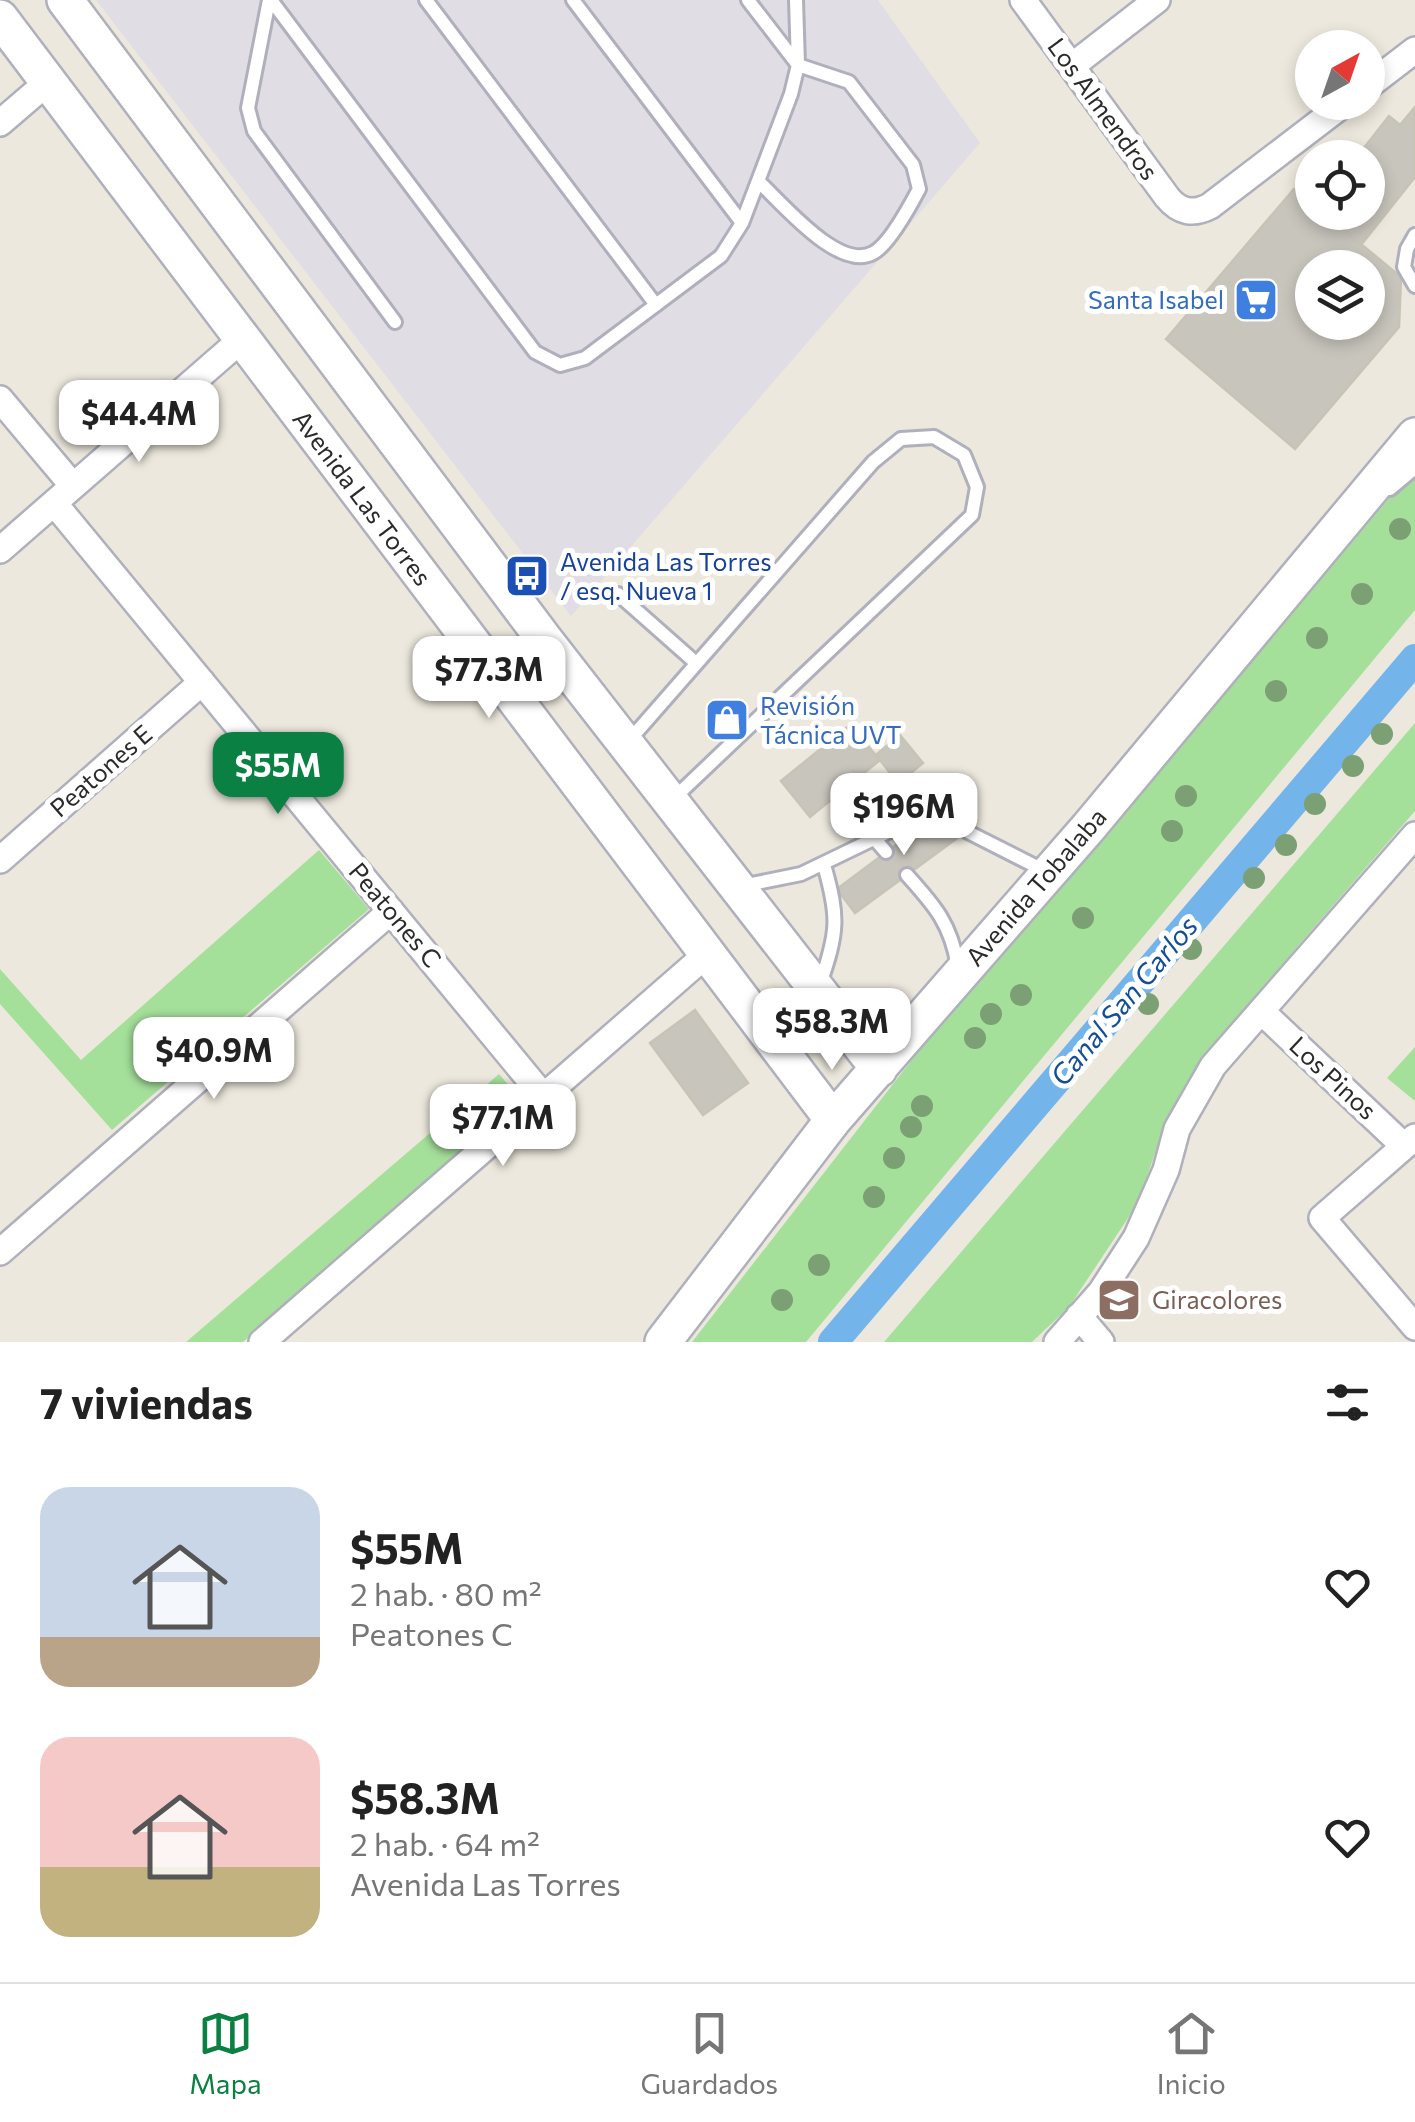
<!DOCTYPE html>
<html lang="es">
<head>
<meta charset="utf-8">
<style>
	body { margin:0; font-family:Commissioner,sans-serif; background:#f6f6f6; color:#222; height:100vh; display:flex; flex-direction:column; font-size:38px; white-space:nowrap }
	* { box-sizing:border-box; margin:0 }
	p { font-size:32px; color:#767676 }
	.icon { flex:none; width:55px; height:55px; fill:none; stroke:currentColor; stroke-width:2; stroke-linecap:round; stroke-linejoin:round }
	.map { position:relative; height:1342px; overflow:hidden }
	.sheet { display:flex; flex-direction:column; background:#fff; flex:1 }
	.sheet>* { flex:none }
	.needle { width:65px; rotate:40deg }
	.buttons { position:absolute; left:1295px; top:30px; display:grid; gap:20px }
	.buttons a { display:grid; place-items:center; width:90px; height:90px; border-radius:50%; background:#fff; box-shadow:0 5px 15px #0003; font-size:50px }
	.price { position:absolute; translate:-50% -85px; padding:0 22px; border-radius:20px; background:#fff; color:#222; font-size:32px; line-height:65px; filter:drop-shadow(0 2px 5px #0008) }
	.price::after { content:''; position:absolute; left:50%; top:60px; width:30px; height:22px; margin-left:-15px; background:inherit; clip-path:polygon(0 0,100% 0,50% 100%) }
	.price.current { background:#0b8043; color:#fff }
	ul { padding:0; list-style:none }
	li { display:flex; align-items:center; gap:30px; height:250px; padding:0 40px }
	li span { display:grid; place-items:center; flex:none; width:280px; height:200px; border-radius:30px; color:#555 }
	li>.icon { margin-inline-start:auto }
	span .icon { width:120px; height:120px; fill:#fffc; stroke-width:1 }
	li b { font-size:42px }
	h2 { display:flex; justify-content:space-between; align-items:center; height:120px; padding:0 40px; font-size:42px }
	.menu { display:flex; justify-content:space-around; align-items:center; height:140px; border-top:2px solid #e0e0e0; background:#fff; font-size:28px; color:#767676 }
	.menu a { display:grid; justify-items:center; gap:5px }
	.menu .current { color:#0b8043 }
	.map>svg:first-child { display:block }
	.industrial { fill:#e1dde4 }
	.green { fill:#a5e09b }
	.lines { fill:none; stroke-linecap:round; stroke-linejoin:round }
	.canal { stroke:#73b4ea; stroke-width:30 }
	.building { fill:#c7c5bc; stroke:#c7c4b6; stroke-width:2.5; fill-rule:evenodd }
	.service-casing { stroke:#b0b0bd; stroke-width:18 }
	.minor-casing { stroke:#b0b0bd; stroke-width:30 }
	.secondary-casing { stroke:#b0b0bd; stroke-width:40 }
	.service { stroke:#fff; stroke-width:12 }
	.minor { stroke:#fff; stroke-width:25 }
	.secondary { stroke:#fff; stroke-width:35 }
	.tree { fill:#7ba073 }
	.labels { text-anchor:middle; stroke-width:10; stroke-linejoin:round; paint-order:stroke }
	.street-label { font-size:25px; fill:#2a2a2a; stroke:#fff }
	.shop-label { font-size:25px; fill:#366cbe; stroke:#fff; text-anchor:end }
	.transit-label { font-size:25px; fill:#164399; stroke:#fff; text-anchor:start }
	.education-label { font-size:25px; fill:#785e54; stroke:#fff; text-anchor:start }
	.water-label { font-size:28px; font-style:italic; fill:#124f96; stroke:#fff }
</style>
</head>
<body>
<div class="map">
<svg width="1415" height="1342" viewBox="0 0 1415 1342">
	<rect width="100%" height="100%" fill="#ece8dd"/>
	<path class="industrial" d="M 96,0 L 878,0 L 980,143 L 571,616 Z"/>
	<path class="green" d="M 1415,468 L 1415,610 L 806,1342 L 692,1342 L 918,1052 Z
		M 1415,723 L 1415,811 L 1201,1058 L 1165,1124 L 1138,1203 L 1069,1307 L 1032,1342 L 884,1342 Z
		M 319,850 L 369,909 L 112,1130 L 0,1004 L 0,969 L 81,1060 Z
		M 1415,1047 L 1415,1101 L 1387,1078 Z
		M 499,1074 L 523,1102 L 243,1342 L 186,1342 Z"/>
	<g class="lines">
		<path class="canal" d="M 833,1342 L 1415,659"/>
	</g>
	<path class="building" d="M 1415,107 L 1415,177 L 1361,245 L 1322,212 L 1368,212 L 1368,158 L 1356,158 L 1389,116 L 1400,125 Z
		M 1294,189 L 1312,205 L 1312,212 L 1322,212 L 1401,277 L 1399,327 L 1295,449 L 1166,339 ZM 1312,268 L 1368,268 L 1368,322 L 1312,322 Z
		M 850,725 L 880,760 L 810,817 L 781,781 Z
		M 900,735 L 923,763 L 898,783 L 876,755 Z
		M 952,803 L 971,828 L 855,913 L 837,889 Z
		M 695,1010 L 748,1083 L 703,1115 L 650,1043 Z"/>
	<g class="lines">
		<defs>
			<path id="service" d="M 269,0 L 248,108 L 254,131 L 395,322
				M 271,0 L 535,352 L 560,365 L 585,358 L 721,256 L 742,223 L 758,181 L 791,94 L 798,65 L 748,0
				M 426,0 L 656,305
				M 573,0 L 742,223
				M 758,181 C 782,203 839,272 873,253 C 889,245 910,206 919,189 L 913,165 L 849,82 L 798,65 L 796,0
				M 1415,235 L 1407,249 L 1404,267 L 1415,286
				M 1390,489 L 1415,468
				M 618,594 L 696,663
				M 627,743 L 873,462 L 901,439 L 934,437 L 964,455 L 977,487 L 972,515 L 672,800
				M 966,831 L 1047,872
				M 873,837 L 886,852
				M 907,875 C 935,906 951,924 958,967
				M 742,886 L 801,874 L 917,818 L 929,820
				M 820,984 C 838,932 839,917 824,865"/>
			<path id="minor" d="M 1023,0 L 1167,197 C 1179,212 1193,215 1210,206 L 1346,102
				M 1072,66 L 1157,0
				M 1368,86 L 1415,50
				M 0,123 L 49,81
				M 0,399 L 73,486
				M 54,503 L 544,1097
				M 0,550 L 242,339
				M 0,860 L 202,682
				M 1261,1011 L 1404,1146
				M 1415,1137 L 1322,1218 L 1415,1327
				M 0,1252 L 391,911
				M 1079,1316 L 1101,1342
				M 262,1342 L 707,954
				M 1057,1342 L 1101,1292 L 1136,1238 L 1166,1170 L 1177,1129 L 1213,1066 L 1415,835"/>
			<path id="secondary" d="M 65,0 L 544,639 L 879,1069
				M 0,18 L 833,1120
				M 663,1342 L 833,1120 L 1088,828 L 1415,436"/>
		</defs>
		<use href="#service" class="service-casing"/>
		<use href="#minor" class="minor-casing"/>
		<use href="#secondary" class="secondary-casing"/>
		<use href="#service" class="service"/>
		<use href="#minor" class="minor"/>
		<use href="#secondary" class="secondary"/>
	</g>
	<g class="tree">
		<circle cx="1400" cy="529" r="11"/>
		<circle cx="1362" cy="594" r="11"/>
		<circle cx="1317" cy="638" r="11"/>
		<circle cx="1276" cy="691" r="11"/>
		<circle cx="1382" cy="734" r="11"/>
		<circle cx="1353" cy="766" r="11"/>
		<circle cx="1186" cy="796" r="11"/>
		<circle cx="1315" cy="804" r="11"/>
		<circle cx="1172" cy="831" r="11"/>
		<circle cx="1286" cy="845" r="11"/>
		<circle cx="1254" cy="878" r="11"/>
		<circle cx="1083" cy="918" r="11"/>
		<circle cx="1191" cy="949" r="11"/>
		<circle cx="1021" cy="995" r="11"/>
		<circle cx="1148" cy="1004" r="11"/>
		<circle cx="991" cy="1014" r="11"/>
		<circle cx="975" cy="1038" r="11"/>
		<circle cx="922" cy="1106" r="11"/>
		<circle cx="911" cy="1127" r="11"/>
		<circle cx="894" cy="1158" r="11"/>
		<circle cx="874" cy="1197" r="11"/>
		<circle cx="819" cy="1265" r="11"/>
		<circle cx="782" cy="1300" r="11"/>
	</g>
	<defs>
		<symbol id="supermarket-square" viewBox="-11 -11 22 22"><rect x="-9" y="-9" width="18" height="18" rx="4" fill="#3f7fe0" stroke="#fff"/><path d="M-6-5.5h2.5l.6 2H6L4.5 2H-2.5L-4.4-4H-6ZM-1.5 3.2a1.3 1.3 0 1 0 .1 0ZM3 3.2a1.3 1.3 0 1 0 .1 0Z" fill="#fff"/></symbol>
		<symbol id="bus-square" viewBox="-11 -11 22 22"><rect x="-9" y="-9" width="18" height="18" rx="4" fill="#1a4fb4" stroke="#fff"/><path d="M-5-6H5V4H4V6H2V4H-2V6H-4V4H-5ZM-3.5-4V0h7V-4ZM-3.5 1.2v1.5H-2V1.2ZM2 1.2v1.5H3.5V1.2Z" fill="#fff"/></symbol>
		<symbol id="shop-square" viewBox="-11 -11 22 22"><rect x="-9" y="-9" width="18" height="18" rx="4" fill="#3f7fe0" stroke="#fff"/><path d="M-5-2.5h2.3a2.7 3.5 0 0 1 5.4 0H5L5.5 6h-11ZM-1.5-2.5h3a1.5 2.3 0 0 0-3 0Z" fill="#fff"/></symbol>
		<symbol id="school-square" viewBox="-11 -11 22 22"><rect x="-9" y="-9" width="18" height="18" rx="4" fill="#8d6e63" stroke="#fff"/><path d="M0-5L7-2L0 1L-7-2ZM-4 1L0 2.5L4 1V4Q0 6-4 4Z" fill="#fff"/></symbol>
	</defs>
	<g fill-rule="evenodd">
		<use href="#supermarket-square" x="1231" y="275" width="50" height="50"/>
		<use href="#bus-square" x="502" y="551" width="50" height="50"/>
		<use href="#shop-square" x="702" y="695" width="50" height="50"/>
		<use href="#school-square" x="1094" y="1275" width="50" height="50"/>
	</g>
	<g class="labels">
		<g class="street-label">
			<text transform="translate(1103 109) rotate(54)" y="9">Los Almendros</text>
			<text transform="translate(362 498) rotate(53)" y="9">Avenida Las Torres</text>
			<text transform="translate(101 771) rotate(-41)" y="9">Peatones E</text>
			<text transform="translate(1036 887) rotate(-49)" y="9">Avenida Tobalaba</text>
			<text transform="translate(395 915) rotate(50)" y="9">Peatones C</text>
			<text transform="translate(1333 1078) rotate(43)" y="9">Los Pinos</text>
		</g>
		<g class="shop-label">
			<text x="1224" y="309">Santa Isabel</text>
			<text x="760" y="715" text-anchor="start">Revisión<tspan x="760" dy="29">Tácnica UVT</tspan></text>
		</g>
		<g class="transit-label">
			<text x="560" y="571">Avenida Las Torres<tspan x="560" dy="29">/ esq. Nueva 1</tspan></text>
		</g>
		<g class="education-label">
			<text x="1152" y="1309">Giracolores</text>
		</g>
		<g class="water-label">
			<text transform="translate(1124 1001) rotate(-50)" y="10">Canal San Carlos</text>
		</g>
	</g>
</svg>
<div class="buttons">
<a><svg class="needle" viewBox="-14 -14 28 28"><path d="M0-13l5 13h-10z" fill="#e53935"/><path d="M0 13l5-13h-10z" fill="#767676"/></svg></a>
<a><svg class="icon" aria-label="locate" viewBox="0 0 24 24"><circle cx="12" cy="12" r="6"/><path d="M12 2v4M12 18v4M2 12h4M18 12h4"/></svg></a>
<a><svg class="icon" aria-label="layers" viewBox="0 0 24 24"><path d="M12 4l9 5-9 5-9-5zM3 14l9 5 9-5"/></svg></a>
</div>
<b class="price" style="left:139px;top:465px">$44.4M</b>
<b class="price" style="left:489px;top:721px">$77.3M</b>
<b class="price current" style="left:278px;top:817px">$55M</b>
<b class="price" style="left:904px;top:858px">$196M</b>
<b class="price" style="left:832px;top:1073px">$58.3M</b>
<b class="price" style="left:214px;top:1102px">$40.9M</b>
<b class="price" style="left:503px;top:1169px">$77.1M</b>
</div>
<section class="sheet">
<h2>7 viviendas<svg class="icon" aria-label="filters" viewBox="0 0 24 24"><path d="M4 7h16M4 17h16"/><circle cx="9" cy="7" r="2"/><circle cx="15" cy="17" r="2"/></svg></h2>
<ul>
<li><span style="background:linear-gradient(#c9d6e8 75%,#b9a48a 0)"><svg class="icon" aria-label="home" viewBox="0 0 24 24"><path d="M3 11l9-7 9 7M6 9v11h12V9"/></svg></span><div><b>$55M</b><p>2 hab. · 80 m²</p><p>Peatones C</p></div><svg class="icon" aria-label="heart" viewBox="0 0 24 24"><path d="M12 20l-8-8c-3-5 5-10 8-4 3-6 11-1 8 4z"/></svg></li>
<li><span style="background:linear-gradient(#f6c9c9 65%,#c2b280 0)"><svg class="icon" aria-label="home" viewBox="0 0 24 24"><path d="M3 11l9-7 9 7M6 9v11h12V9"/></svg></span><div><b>$58.3M</b><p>2 hab. · 64 m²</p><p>Avenida Las Torres</p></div><svg class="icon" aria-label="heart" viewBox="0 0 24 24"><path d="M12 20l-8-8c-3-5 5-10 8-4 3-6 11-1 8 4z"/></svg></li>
</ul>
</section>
<nav class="menu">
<a class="current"><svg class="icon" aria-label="map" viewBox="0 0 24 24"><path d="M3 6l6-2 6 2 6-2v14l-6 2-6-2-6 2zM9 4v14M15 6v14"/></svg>Mapa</a>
<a><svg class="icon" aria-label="saved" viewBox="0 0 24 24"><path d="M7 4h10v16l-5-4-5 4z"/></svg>Guardados</a>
<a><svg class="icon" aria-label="home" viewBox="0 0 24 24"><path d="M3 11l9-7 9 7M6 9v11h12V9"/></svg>Inicio</a>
</nav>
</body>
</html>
